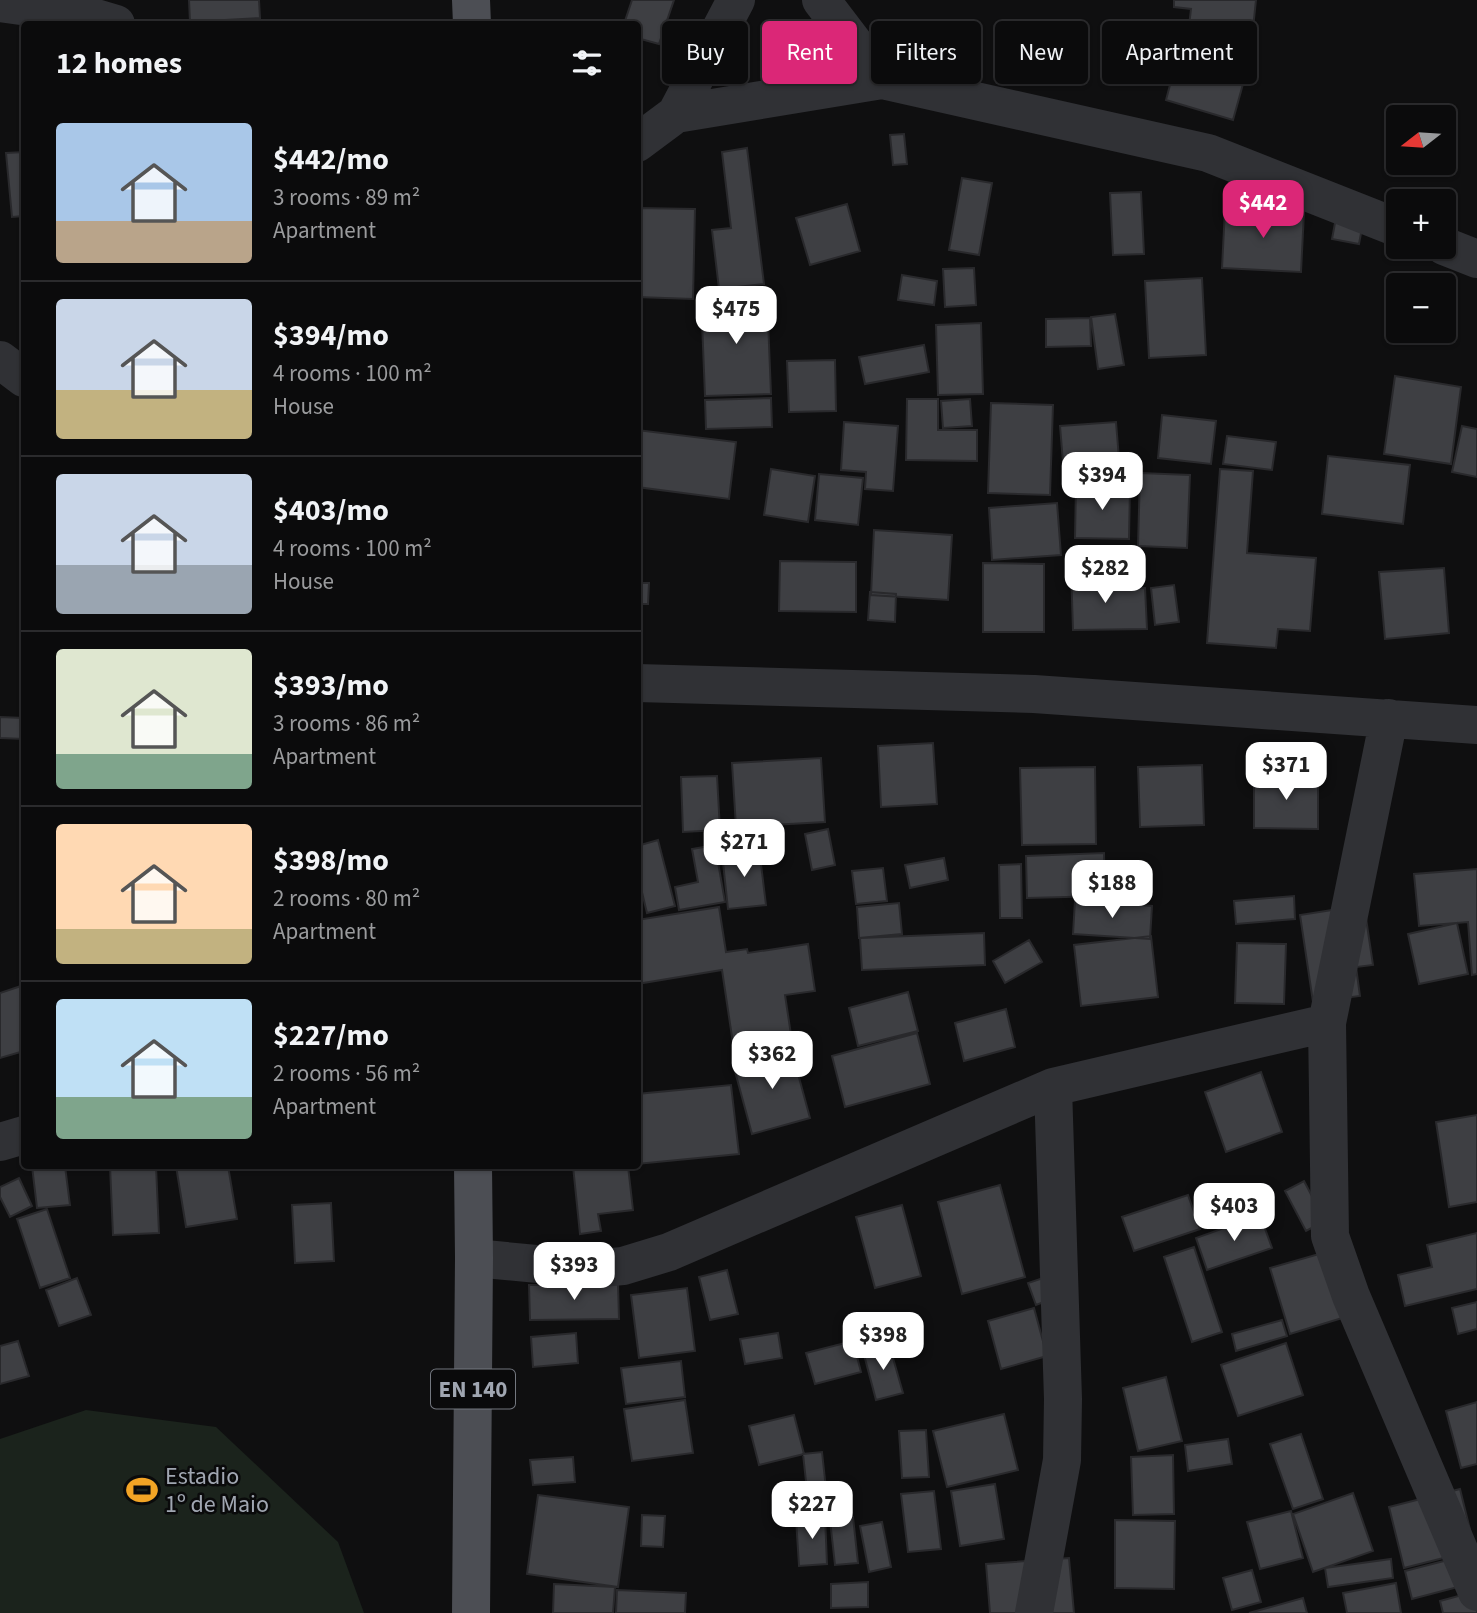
<!DOCTYPE html>
<html lang="en">
<head>
<meta charset="utf-8">
<style>
	body { margin:0; font-family:"Source Sans 3",sans-serif; background:#141415; color:#f1f3f6; height:100vh; display:flex; flex-direction:column; font-size:26px; white-space:nowrap }
	* { box-sizing:border-box; margin:0 }
	p { font-size:23px; color:#9a9b9d }
	.icon { flex:none; width:38px; height:38px; fill:none; stroke:currentColor; stroke-width:2; stroke-linecap:round; stroke-linejoin:round }
	.map { position:relative; flex:1; overflow:hidden }
	.side { position:absolute; left:21px; top:21px; width:620px; height:1148px; display:flex; flex-direction:column; background:#0b0b0c; border-radius:7px; box-shadow:0 2px 5px #0004,0 0 0 2px #2b2b2d }
	.side>* { flex:none }
	.banner { position:absolute; left:662px; top:21px; width:665px; height:63px; display:flex; gap:14px }
	.needle { width:46px; rotate:253deg }
	.fabs { position:absolute; left:1386px; top:105px; display:grid; gap:14px }
	.fabs a { display:grid; place-items:center; width:70px; height:70px; border-radius:7px; background:#0b0b0c; box-shadow:0 2px 5px #0004,0 0 0 2px #2b2b2d; font-size:35px }
	.price { position:absolute; translate:-50% -60px; padding:0 16px; border-radius:14px; background:#fff; color:#222; font-size:23px; line-height:46px; filter:drop-shadow(0 2px 4px #0008) }
	.price::after { content:''; position:absolute; left:50%; top:42px; width:21px; height:16px; margin-left:-10px; background:inherit; clip-path:polygon(0 0,100% 0,50% 100%) }
	.price.selected { background:#db2777; color:#fff }
	ul { padding:0; list-style:none }
	li { display:flex; align-items:center; gap:21px; height:175px; padding:0 35px }
	li+li { border-top:2px solid #2b2b2d }
	li span { display:grid; place-items:center; flex:none; width:196px; height:140px; border-radius:7px; color:#555 }
	li>.icon { margin-inline-start:auto }
	span .icon { width:84px; height:84px; fill:#fffc; stroke-width:1 }
	li b { font-size:30px }
	h2 { display:flex; justify-content:space-between; align-items:center; height:84px; padding:0 35px; font-size:30px }
	.chip { padding:0 24px; border-radius:7px; background:#0b0b0c; box-shadow:0 2px 5px #0004,0 0 0 2px #2b2b2d; font-size:24px; line-height:63px }
	.chip.selected { background:#db2777; color:#fff }
	.map>svg:first-child { display:block }
	.green { fill:#1b231c }
	.building { fill:#3e3f43; stroke:#29292c; stroke-width:2 }
	.lines { fill:none; stroke-linecap:round; stroke-linejoin:round }
	.minor { stroke:#303135; stroke-width:38 }
	.major { stroke:#4c4e54; stroke-width:38 }
	.labels { text-anchor:middle; stroke-width:5; stroke-linejoin:round; paint-order:stroke }
	.shield { fill:#0a0a0b; stroke:#73777f; stroke-width:2 }
	.shield-label { font-size:23px; font-weight:bold; fill:#a0a6b1 }
	.poi-label { font-size:24px; fill:#a0a6b1; stroke:#0a0a0b; text-anchor:start }
</style>
</head>
<body>
<div class="map">
<svg width="1477" height="1613" viewBox="0 0 1477 1613">
	<rect width="100%" height="100%" fill="#0f0f10"/>
	<path class="green" d="M 86,1410 L 216,1427 L 338,1542 L 364,1613 L 0,1613 L 0,1439 Z"/>
	<path class="building" d="M 189,0 L 259,0 L 260,18 L 190,22 Z
		M 632,0 L 674,0 L 659,44 L 637,38 L 637,24 L 624,24 Z
		M 1174,0 L 1256,0 L 1250,57 L 1186,51 L 1191,9 L 1174,7 Z
		M 1180,47 L 1248,66 L 1233,120 L 1166,100 Z
		M 904,134 L 907,164 L 893,165 L 890,135 Z
		M 747,148 L 764,284 L 719,289 L 712,230 L 731,228 L 722,152 Z
		M 24,152 L 24,216 L 12,217 L 6,153 Z
		M 962,178 L 992,183 L 979,255 L 949,250 Z
		M 1141,192 L 1144,254 L 1113,255 L 1110,193 Z
		M 847,204 L 860,251 L 810,265 L 796,218 Z
		M 1338,207 L 1365,212 L 1359,244 L 1332,239 Z
		M 637,208 L 695,209 L 693,299 L 637,297 Z
		M 1225,209 L 1304,212 L 1301,272 L 1222,268 Z
		M 974,268 L 976,305 L 945,307 L 943,269 Z
		M 902,275 L 937,281 L 934,305 L 898,300 Z
		M 1202,278 L 1206,355 L 1149,358 L 1145,281 Z
		M 767,295 L 771,394 L 705,396 L 701,297 Z
		M 1115,314 L 1124,365 L 1098,369 L 1091,317 Z
		M 1090,318 L 1091,346 L 1046,347 L 1046,319 Z
		M 981,323 L 983,394 L 938,395 L 936,325 Z
		M 924,345 L 929,372 L 865,384 L 859,357 Z
		M 835,360 L 836,411 L 789,412 L 787,361 Z
		M 1395,376 L 1461,387 L 1451,464 L 1384,454 Z
		M 771,398 L 772,427 L 706,429 L 705,400 Z
		M 907,399 L 938,399 L 938,430 L 977,430 L 977,461 L 906,460 Z
		M 970,399 L 972,426 L 943,428 L 941,401 Z
		M 991,403 L 1053,405 L 1050,495 L 988,493 Z
		M 1162,415 L 1216,421 L 1211,464 L 1158,458 Z
		M 844,422 L 898,426 L 893,491 L 865,489 L 866,472 L 841,470 Z
		M 1116,422 L 1119,459 L 1063,462 L 1060,426 Z
		M 1462,426 L 1477,429 L 1477,477 L 1452,472 Z
		M 637,430 L 736,442 L 729,499 L 637,487 Z
		M 1227,436 L 1276,442 L 1272,470 L 1223,464 Z
		M 1328,456 L 1410,465 L 1403,524 L 1322,514 Z
		M 771,469 L 815,476 L 808,522 L 764,515 Z
		M 1220,469 L 1253,471 L 1247,553 L 1316,558 L 1310,631 L 1278,629 L 1276,648 L 1207,643 Z
		M 1140,473 L 1190,475 L 1187,548 L 1138,546 Z
		M 819,474 L 863,478 L 858,525 L 815,520 Z
		M 1076,485 L 1130,486 L 1129,539 L 1075,538 Z
		M 1057,503 L 1061,555 L 992,560 L 989,508 Z
		M 874,530 L 952,535 L 948,600 L 871,595 Z
		M 1129,547 L 1131,567 L 1103,570 L 1101,550 Z
		M 780,561 L 856,562 L 856,612 L 779,611 Z
		M 983,563 L 1044,564 L 1044,632 L 983,632 Z
		M 1071,568 L 1095,568 L 1096,589 L 1145,588 L 1147,629 L 1073,630 Z
		M 1444,568 L 1449,633 L 1385,639 L 1379,572 Z
		M 637,583 L 649,583 L 648,604 L 637,604 Z
		M 1174,585 L 1179,622 L 1155,625 L 1151,588 Z
		M 870,592 L 896,594 L 895,622 L 868,620 Z
		M 0,717 L 24,718 L 24,739 L 0,738 Z
		M 933,743 L 937,804 L 881,807 L 878,746 Z
		M 821,758 L 825,822 L 736,827 L 732,763 Z
		M 1202,765 L 1204,825 L 1140,827 L 1138,767 Z
		M 1095,767 L 1096,844 L 1022,845 L 1020,768 Z
		M 717,776 L 720,830 L 683,832 L 681,777 Z
		M 1254,776 L 1318,776 L 1318,829 L 1254,828 Z
		M 828,829 L 835,865 L 812,870 L 805,834 Z
		M 658,840 L 675,906 L 647,913 L 639,880 L 637,881 L 637,846 Z
		M 715,845 L 725,902 L 679,910 L 675,887 L 698,882 L 692,849 Z
		M 759,848 L 766,905 L 728,909 L 722,853 Z
		M 1104,853 L 1105,896 L 1027,898 L 1026,856 Z
		M 944,858 L 948,880 L 910,888 L 905,865 Z
		M 1021,864 L 1022,918 L 1000,918 L 999,865 Z
		M 883,868 L 887,901 L 856,904 L 852,871 Z
		M 1477,869 L 1477,974 L 1472,975 L 1468,922 L 1419,926 L 1414,874 Z
		M 1294,896 L 1295,919 L 1236,924 L 1234,901 Z
		M 1075,900 L 1152,906 L 1150,939 L 1073,934 Z
		M 899,903 L 902,934 L 859,938 L 857,907 Z
		M 1364,905 L 1373,965 L 1356,967 L 1360,996 L 1313,1002 L 1300,915 Z
		M 719,907 L 726,952 L 747,949 L 748,953 L 808,944 L 815,991 L 785,995 L 793,1048 L 735,1057 L 722,970 L 637,984 L 637,920 Z
		M 1457,923 L 1468,974 L 1419,984 L 1408,934 Z
		M 984,933 L 985,965 L 862,970 L 860,938 Z
		M 1151,936 L 1158,997 L 1081,1006 L 1074,945 Z
		M 1029,940 L 1042,962 L 1005,983 L 993,961 Z
		M 1237,943 L 1286,944 L 1284,1004 L 1235,1003 Z
		M 24,985 L 24,1051 L 0,1058 L 0,993 Z
		M 908,992 L 918,1031 L 858,1046 L 849,1008 Z
		M 1006,1009 L 1015,1047 L 964,1061 L 955,1023 Z
		M 917,1033 L 930,1084 L 845,1107 L 832,1056 Z
		M 791,1048 L 810,1118 L 752,1134 L 733,1064 Z
		M 1261,1072 L 1282,1132 L 1226,1152 L 1205,1092 Z
		M 731,1085 L 739,1154 L 637,1164 L 637,1094 Z
		M 1477,1115 L 1477,1202 L 1449,1207 L 1436,1122 Z
		M 32,1166 L 65,1166 L 70,1205 L 37,1208 Z
		M 110,1166 L 156,1166 L 159,1233 L 113,1235 Z
		M 176,1166 L 228,1166 L 237,1219 L 186,1227 Z
		M 573,1166 L 628,1166 L 633,1210 L 598,1214 L 601,1231 L 580,1234 Z
		M 19,1178 L 32,1206 L 10,1217 L 0,1197 L 0,1187 Z
		M 1304,1181 L 1325,1221 L 1306,1231 L 1285,1191 Z
		M 1000,1185 L 1025,1277 L 962,1294 L 938,1202 Z
		M 1188,1195 L 1200,1229 L 1134,1251 L 1122,1217 Z
		M 331,1203 L 334,1261 L 295,1263 L 292,1205 Z
		M 902,1205 L 921,1276 L 875,1288 L 856,1217 Z
		M 47,1209 L 70,1278 L 40,1288 L 17,1219 Z
		M 1260,1215 L 1272,1248 L 1207,1270 L 1196,1238 Z
		M 1477,1233 L 1477,1289 L 1405,1306 L 1398,1275 L 1432,1267 L 1427,1245 Z
		M 1194,1247 L 1222,1332 L 1192,1342 L 1164,1257 Z
		M 1333,1250 L 1352,1315 L 1290,1334 L 1270,1268 Z
		M 727,1270 L 738,1314 L 710,1320 L 699,1277 Z
		M 1052,1275 L 1060,1296 L 1036,1305 L 1028,1283 Z
		M 77,1278 L 91,1315 L 59,1326 L 46,1290 Z
		M 618,1284 L 619,1319 L 530,1320 L 529,1285 Z
		M 687,1288 L 695,1351 L 639,1358 L 631,1295 Z
		M 1477,1302 L 1477,1329 L 1458,1334 L 1452,1308 Z
		M 1034,1308 L 1047,1356 L 1001,1369 L 988,1321 Z
		M 1282,1320 L 1287,1336 L 1236,1351 L 1232,1334 Z
		M 576,1333 L 578,1363 L 533,1367 L 531,1337 Z
		M 778,1333 L 782,1358 L 745,1364 L 740,1339 Z
		M 18,1341 L 29,1376 L 0,1384 L 0,1346 Z
		M 853,1341 L 861,1372 L 815,1384 L 806,1353 Z
		M 1286,1343 L 1303,1395 L 1238,1416 L 1221,1365 Z
		M 889,1344 L 903,1393 L 876,1400 L 863,1351 Z
		M 681,1361 L 685,1397 L 626,1404 L 621,1368 Z
		M 1166,1377 L 1182,1441 L 1138,1451 L 1123,1388 Z
		M 685,1400 L 693,1453 L 632,1461 L 624,1409 Z
		M 1477,1402 L 1477,1464 L 1461,1468 L 1446,1411 Z
		M 1004,1414 L 1018,1470 L 947,1487 L 933,1431 Z
		M 794,1415 L 804,1454 L 759,1465 L 749,1426 Z
		M 926,1430 L 929,1477 L 902,1478 L 899,1431 Z
		M 1301,1434 L 1323,1499 L 1293,1509 L 1270,1444 Z
		M 1228,1439 L 1232,1464 L 1188,1471 L 1185,1445 Z
		M 822,1452 L 828,1507 L 809,1509 L 803,1454 Z
		M 1173,1455 L 1174,1514 L 1133,1515 L 1131,1457 Z
		M 573,1457 L 575,1482 L 533,1485 L 530,1460 Z
		M 995,1484 L 1004,1539 L 960,1546 L 951,1491 Z
		M 1460,1489 L 1475,1550 L 1404,1568 L 1389,1507 Z
		M 934,1491 L 941,1549 L 908,1552 L 901,1494 Z
		M 1353,1493 L 1373,1551 L 1313,1572 L 1293,1514 Z
		M 538,1495 L 629,1507 L 618,1587 L 527,1574 Z
		M 1291,1511 L 1303,1558 L 1260,1569 L 1247,1522 Z
		M 642,1515 L 665,1516 L 663,1547 L 641,1546 Z
		M 825,1516 L 827,1564 L 799,1566 L 796,1518 Z
		M 853,1517 L 858,1563 L 835,1565 L 830,1520 Z
		M 1115,1520 L 1175,1521 L 1174,1589 L 1115,1588 Z
		M 882,1522 L 891,1567 L 869,1572 L 860,1526 Z
		M 1471,1554 L 1477,1582 L 1412,1599 L 1405,1571 Z
		M 1069,1558 L 1074,1613 L 990,1613 L 986,1564 Z
		M 1391,1559 L 1393,1578 L 1328,1587 L 1325,1568 Z
		M 1252,1570 L 1261,1602 L 1232,1610 L 1223,1578 Z
		M 868,1582 L 868,1607 L 831,1608 L 831,1584 Z
		M 1396,1583 L 1401,1613 L 1347,1613 L 1343,1593 Z
		M 554,1584 L 615,1587 L 613,1613 L 553,1613 Z
		M 617,1590 L 686,1593 L 685,1613 L 616,1613 Z
		M 1477,1591 L 1477,1613 L 1443,1613 L 1440,1601 Z
		M 1303,1598 L 1307,1613 L 1249,1613 Z"/>
	<g class="lines">
		<path class="minor" d="M 821,0 L 882,80
			M 0,3 L 86,15 L 116,24
			M 676,114 L 882,80 L 1208,153 L 1398,228
			M 637,143 L 676,114 L 736,0
			M 1444,246 L 1477,259
			M 0,360 L 24,378
			M 637,683 L 1034,694 L 1477,725
			M 1389,718 L 1327,1023 L 1330,1236 L 1351,1296 L 1477,1592
			M 0,1142 L 24,1135
			M 474,1258 L 590,1269 L 623,1266 L 669,1252 L 1053,1087
			M 1034,1613 L 1062,1460 L 1063,1399 L 1053,1087 L 1327,1023"/>
		<path class="major" d="M 471,0 L 472,24
			M 471,1613 L 474,1258 L 473,1166"/>
	</g>
	<defs>
		<symbol id="stadium-bare" viewBox="-9 -9 18 18"><path d="M0-5a6.5 5 0 1 0 0 10a6.5 5 0 1 0 0-10ZM-3.5-1.8h7v3.6h-7Z" fill="#f2a425" stroke="#0a0a0b" stroke-width="2.5" paint-order="stroke"/></symbol>
	</defs>
	<g fill-rule="evenodd">
		<use href="#stadium-bare" x="120" y="1468" width="44" height="44"/>
	</g>
	<g class="labels">
		<rect class="shield" x="431" y="1369.5" width="84" height="39" rx="5"/>
		<g class="shield-label">
			<text x="473" y="1397">EN 140</text>
		</g>
		<g class="poi-label">
			<text x="165" y="1484">Estadio<tspan x="165" dy="28">1º de Maio</tspan></text>
		</g>
	</g>
</svg>
<div class="fabs">
<a><svg class="needle" viewBox="-14 -14 28 28"><path d="M0-13l5 13h-10z" fill="#e53935"/><path d="M0 13l5-13h-10z" fill="#9a9b9d"/></svg></a>
<a>+</a>
<a>−</a>
</div>
<b class="price selected" style="left:1263px;top:240px">$442</b>
<b class="price" style="left:736px;top:346px">$475</b>
<b class="price" style="left:1102px;top:512px">$394</b>
<b class="price" style="left:1105px;top:605px">$282</b>
<b class="price" style="left:1286px;top:802px">$371</b>
<b class="price" style="left:744px;top:879px">$271</b>
<b class="price" style="left:1112px;top:920px">$188</b>
<b class="price" style="left:772px;top:1091px">$362</b>
<b class="price" style="left:1234px;top:1243px">$403</b>
<b class="price" style="left:574px;top:1302px">$393</b>
<b class="price" style="left:883px;top:1372px">$398</b>
<b class="price" style="left:812px;top:1541px">$227</b>
<div class="banner">
<a class="chip">Buy</a>
<a class="chip selected">Rent</a>
<a class="chip">Filters</a>
<a class="chip">New</a>
<a class="chip">Apartment</a>
</div>
<section class="side">
<h2>12 homes<svg class="icon" aria-label="filters" viewBox="0 0 24 24"><path d="M4 7h16M4 17h16"/><circle cx="9" cy="7" r="2"/><circle cx="15" cy="17" r="2"/></svg></h2>
<ul>
<li><span style="background:linear-gradient(#a9c7e8 70%,#b9a48a 0)"><svg class="icon" aria-label="home" viewBox="0 0 24 24"><path d="M3 11l9-7 9 7M6 9v11h12V9"/></svg></span><div><b>$442/mo</b><p>3 rooms · 89 m²</p><p>Apartment</p></div></li>
<li><span style="background:linear-gradient(#c9d6e8 65%,#c2b280 0)"><svg class="icon" aria-label="home" viewBox="0 0 24 24"><path d="M3 11l9-7 9 7M6 9v11h12V9"/></svg></span><div><b>$394/mo</b><p>4 rooms · 100 m²</p><p>House</p></div></li>
<li><span style="background:linear-gradient(#c9d6e8 65%,#9aa5b1 0)"><svg class="icon" aria-label="home" viewBox="0 0 24 24"><path d="M3 11l9-7 9 7M6 9v11h12V9"/></svg></span><div><b>$403/mo</b><p>4 rooms · 100 m²</p><p>House</p></div></li>
<li><span style="background:linear-gradient(#dfe7d0 75%,#7fa58c 0)"><svg class="icon" aria-label="home" viewBox="0 0 24 24"><path d="M3 11l9-7 9 7M6 9v11h12V9"/></svg></span><div><b>$393/mo</b><p>3 rooms · 86 m²</p><p>Apartment</p></div></li>
<li><span style="background:linear-gradient(#ffd9b3 75%,#c2b280 0)"><svg class="icon" aria-label="home" viewBox="0 0 24 24"><path d="M3 11l9-7 9 7M6 9v11h12V9"/></svg></span><div><b>$398/mo</b><p>2 rooms · 80 m²</p><p>Apartment</p></div></li>
<li><span style="background:linear-gradient(#bfe0f5 70%,#7fa58c 0)"><svg class="icon" aria-label="home" viewBox="0 0 24 24"><path d="M3 11l9-7 9 7M6 9v11h12V9"/></svg></span><div><b>$227/mo</b><p>2 rooms · 56 m²</p><p>Apartment</p></div></li>
</ul>
</section>
</div>
</body>
</html>
